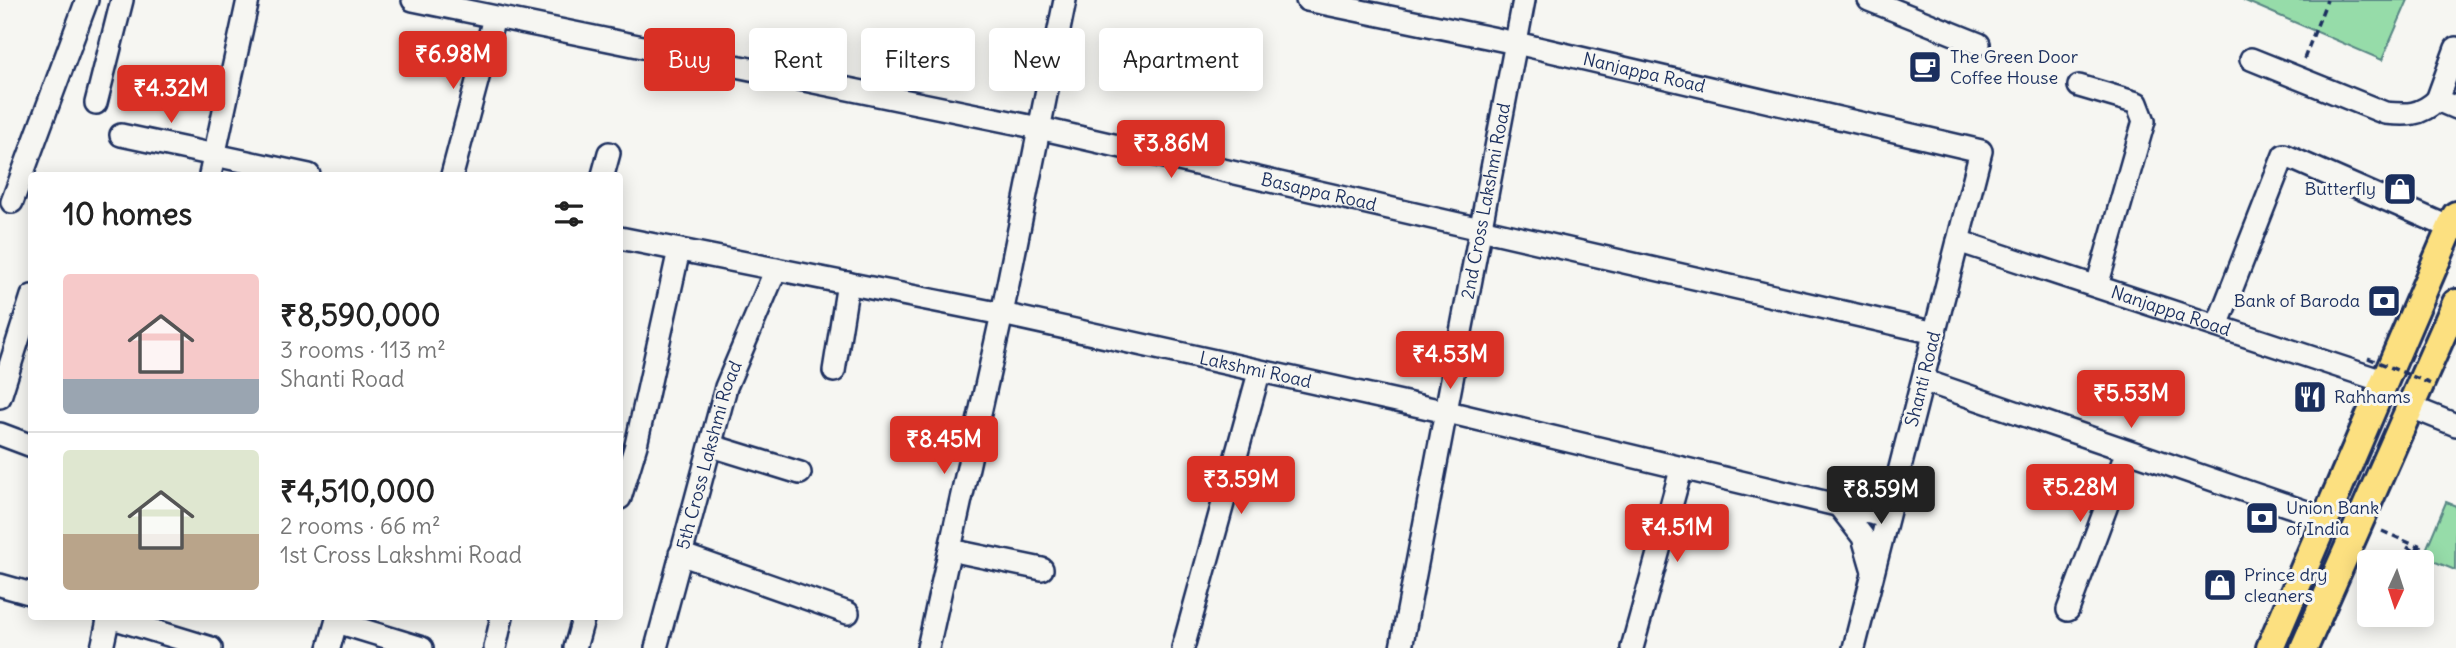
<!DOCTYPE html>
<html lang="en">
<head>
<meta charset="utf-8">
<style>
	body { margin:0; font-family:Delius,sans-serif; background:#f2f2f2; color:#222; height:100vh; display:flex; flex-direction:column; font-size:26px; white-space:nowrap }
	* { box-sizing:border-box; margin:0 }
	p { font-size:23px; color:#767676 }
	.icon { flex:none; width:38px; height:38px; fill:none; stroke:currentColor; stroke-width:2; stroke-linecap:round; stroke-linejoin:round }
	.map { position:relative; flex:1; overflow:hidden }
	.sheet { position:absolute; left:28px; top:172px; width:595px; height:448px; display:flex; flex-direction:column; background:#fff; border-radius:7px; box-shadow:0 4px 18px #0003 }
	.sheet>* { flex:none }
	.banner { position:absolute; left:644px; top:28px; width:665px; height:63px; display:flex; gap:14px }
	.needle { width:46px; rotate:183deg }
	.tools { position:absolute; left:2357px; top:550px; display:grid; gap:14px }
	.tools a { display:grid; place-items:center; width:77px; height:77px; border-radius:7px; background:#fff; box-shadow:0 4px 18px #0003; font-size:35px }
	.price { position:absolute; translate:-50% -60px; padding:0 16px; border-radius:7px; background:#d93025; color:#fff; font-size:23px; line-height:46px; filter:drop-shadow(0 2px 4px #0008) }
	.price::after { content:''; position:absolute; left:50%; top:42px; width:21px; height:16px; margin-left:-10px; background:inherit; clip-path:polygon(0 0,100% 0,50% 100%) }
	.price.selected { background:#222; color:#fff }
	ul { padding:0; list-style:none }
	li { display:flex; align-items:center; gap:21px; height:175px; padding:0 35px }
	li+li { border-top:2px solid #e0e0e0 }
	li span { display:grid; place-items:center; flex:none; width:196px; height:140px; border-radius:7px; color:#555 }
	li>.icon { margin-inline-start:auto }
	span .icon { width:84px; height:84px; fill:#fffc; stroke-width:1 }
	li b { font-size:30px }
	h2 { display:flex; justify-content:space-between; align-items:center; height:84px; padding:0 35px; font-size:30px }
	.pill { padding:0 24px; border-radius:7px; background:#fff; box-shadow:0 4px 18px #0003; font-size:24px; line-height:63px }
	.pill.selected { background:#d93025; color:#fff }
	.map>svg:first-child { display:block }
	.green { fill:#96dca9; stroke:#588684; stroke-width:2 }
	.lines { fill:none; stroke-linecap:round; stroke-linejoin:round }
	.minor-casing { stroke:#1b2f5e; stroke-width:26 }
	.major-casing { stroke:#1b2f5e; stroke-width:32 }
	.path { stroke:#1b2f5e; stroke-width:3.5; stroke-dasharray:7 5; stroke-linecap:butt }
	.minor { stroke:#f6f6f2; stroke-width:21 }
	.major { stroke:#fce080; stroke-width:26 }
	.path-bridge { stroke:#1b2f5e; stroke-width:3.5; stroke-dasharray:7 5; stroke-linecap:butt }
	.labels { text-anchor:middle; stroke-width:6; stroke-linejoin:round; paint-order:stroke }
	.poi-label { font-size:18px; fill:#1b2f5e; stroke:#f6f6f2; text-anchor:start }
	.street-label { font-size:18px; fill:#1b2f5e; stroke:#f6f6f2 }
</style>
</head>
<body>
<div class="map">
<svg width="2456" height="648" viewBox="0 0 2456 648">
	<rect width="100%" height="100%" fill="#f6f6f2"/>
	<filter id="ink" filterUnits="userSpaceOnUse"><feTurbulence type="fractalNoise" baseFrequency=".0143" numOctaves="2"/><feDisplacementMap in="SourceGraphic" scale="14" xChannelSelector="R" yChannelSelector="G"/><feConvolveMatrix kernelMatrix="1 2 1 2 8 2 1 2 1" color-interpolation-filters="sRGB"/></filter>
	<g filter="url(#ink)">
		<path class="green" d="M 2243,0 L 2408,0 L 2382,60 Z
			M 2446,502 L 2456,506 L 2455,570 L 2423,557 Z"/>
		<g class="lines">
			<defs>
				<g id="minor">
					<path id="s1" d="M 413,0 L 1039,128 L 1935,333"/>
					<path id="s2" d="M 1307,0 L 1516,43 L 1981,151 L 1854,648"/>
					<path d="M 1869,0 L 1979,44"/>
					<path d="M 2251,59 L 2385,113 C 2407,115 2420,116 2437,100 L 2456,108"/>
					<path d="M 2079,86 L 2137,103 L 2144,121 L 2097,286"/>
					<path d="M 2437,100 L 2456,48"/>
					<path d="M 96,103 L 122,0"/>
					<path d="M 121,135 L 309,175"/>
					<path d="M 210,175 L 248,0"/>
					<path d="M 452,175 L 494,18"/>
					<path d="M 603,175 L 609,153"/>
					<path d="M 12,202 L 87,0"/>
					<path id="s3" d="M 620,238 L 1002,314 L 1456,414 L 1887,517"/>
					<path id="s4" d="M 1958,241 L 2383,381"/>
					<path d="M 2217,326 L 2284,155 L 2451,228"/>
					<path d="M 834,371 L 848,283"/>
					<path d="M 1925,381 L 2324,518"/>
					<path d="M 0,397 L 32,296"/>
					<path d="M 2411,407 L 2456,425"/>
					<path d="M 0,434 L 32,446"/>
					<path d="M 712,446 L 800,473"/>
					<path d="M 620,498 L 636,445 L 679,250"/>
					<path d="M 1839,506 L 1863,537 L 1873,571"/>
					<path d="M 950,550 L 1042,569"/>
					<path d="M 680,554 L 848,613"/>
					<path d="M 0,585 L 32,594"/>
					<path d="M 2068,610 L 2127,451"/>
					<path d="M 106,616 L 211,648"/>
					<path d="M 337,622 L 422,648"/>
					<path d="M 102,648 L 109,616"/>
					<path d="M 329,648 L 338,616"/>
					<path d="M 495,648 L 502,616"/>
					<path d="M 575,648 L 584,616"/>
					<path id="s5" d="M 656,648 L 726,387 L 776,269"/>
					<path d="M 928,648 L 1002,314 L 1065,0"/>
					<path d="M 1183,648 L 1259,373"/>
					<path id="s6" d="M 1401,648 L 1524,0"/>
					<path d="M 1632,648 L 1681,470"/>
				</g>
				<path id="major" d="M 2270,648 L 2456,215
					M 2304,648 L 2456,303"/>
			</defs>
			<use href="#minor" class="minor-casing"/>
			<use href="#major" class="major-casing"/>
			<path class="path" d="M 2304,59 L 2327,0
				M 2382,531 L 2426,550
				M 2407,547 L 2415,552 L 2419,543"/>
			<use href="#minor" class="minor"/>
			<use href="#major" class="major"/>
			<path class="path-bridge" d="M 2368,358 L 2436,386"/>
		</g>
	</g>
	<defs>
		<symbol id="cafe-square" viewBox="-11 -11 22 22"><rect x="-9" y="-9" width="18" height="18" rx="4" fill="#1b2f5e" stroke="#f6f6f2"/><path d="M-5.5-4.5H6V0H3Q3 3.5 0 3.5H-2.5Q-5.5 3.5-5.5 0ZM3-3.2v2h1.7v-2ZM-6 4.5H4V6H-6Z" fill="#fff"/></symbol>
		<symbol id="shop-square" viewBox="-11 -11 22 22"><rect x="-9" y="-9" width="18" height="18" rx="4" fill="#1b2f5e" stroke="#f6f6f2"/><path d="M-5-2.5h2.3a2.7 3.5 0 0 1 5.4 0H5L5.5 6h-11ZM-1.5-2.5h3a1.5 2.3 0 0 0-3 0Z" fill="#fff"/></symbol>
		<symbol id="bank-square" viewBox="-11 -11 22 22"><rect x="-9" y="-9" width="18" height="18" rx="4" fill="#1b2f5e" stroke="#f6f6f2"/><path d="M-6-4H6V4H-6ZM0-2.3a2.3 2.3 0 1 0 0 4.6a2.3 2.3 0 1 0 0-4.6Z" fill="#fff"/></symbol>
		<symbol id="restaurant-square" viewBox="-11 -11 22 22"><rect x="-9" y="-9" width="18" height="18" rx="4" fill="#1b2f5e" stroke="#f6f6f2"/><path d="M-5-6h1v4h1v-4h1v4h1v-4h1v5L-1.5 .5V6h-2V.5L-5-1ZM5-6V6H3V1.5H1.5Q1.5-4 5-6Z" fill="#fff"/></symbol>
	</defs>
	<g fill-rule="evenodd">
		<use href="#cafe-square" x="1906" y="48" width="38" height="38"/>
		<use href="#shop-square" x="2381" y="170" width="38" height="38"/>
		<use href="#bank-square" x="2365" y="282" width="38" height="38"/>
		<use href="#restaurant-square" x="2291" y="378" width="38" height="38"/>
		<use href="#bank-square" x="2243" y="499" width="38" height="38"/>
		<use href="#shop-square" x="2201" y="566" width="38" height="38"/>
	</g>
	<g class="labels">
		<g class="poi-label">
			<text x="1950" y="63">The Green Door<tspan x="1950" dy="21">Coffee House</tspan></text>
			<text x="2376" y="195" text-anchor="end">Butterfly</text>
			<text x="2360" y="307" text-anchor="end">Bank of Baroda</text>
			<text x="2334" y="403">Rahhams</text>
			<text x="2286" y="514">Union Bank<tspan x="2286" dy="21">of India</tspan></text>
			<text x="2244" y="581">Prince dry<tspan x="2244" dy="21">cleaners</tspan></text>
		</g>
		<g class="street-label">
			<text dy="6" stroke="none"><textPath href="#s2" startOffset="345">Nanjappa Road</textPath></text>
			<text dy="6" stroke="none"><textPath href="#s1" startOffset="926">Basappa Road</textPath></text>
			<text dy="6" stroke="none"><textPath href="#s6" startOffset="455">2nd Cross Lakshmi Road</textPath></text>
			<text dy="6" stroke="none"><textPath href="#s4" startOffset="224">Nanjappa Road</textPath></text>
			<text dy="6" stroke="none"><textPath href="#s3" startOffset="649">Lakshmi Road</textPath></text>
			<text transform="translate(1923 379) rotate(-76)" y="6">Shanti Road</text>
			<text dy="6" stroke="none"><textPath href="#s5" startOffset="200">5th Cross Lakshmi Road</textPath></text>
		</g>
	</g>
</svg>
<div class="tools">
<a><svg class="needle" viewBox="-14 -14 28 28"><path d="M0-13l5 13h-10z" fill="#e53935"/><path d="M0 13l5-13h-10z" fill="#767676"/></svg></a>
</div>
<b class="price" style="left:453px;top:91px">₹6.98M</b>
<b class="price" style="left:171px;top:125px">₹4.32M</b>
<b class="price" style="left:1171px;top:180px">₹3.86M</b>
<b class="price" style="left:1450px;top:391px">₹4.53M</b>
<b class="price" style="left:2131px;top:430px">₹5.53M</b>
<b class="price" style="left:944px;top:476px">₹8.45M</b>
<b class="price" style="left:1241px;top:516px">₹3.59M</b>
<b class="price" style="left:2080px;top:524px">₹5.28M</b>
<b class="price selected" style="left:1881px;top:526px">₹8.59M</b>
<b class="price" style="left:1677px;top:564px">₹4.51M</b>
<div class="banner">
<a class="pill selected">Buy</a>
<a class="pill">Rent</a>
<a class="pill">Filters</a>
<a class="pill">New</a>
<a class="pill">Apartment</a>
</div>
<section class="sheet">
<h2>10 homes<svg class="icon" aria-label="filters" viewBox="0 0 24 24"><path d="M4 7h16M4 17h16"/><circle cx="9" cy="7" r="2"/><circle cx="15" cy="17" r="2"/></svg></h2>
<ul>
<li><span style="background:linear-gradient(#f6c9c9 75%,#9aa5b1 0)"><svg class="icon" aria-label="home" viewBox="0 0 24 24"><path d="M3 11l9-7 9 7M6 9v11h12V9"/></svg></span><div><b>₹8,590,000</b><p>3 rooms · 113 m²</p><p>Shanti Road</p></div></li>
<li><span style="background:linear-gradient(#dfe7d0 60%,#b9a48a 0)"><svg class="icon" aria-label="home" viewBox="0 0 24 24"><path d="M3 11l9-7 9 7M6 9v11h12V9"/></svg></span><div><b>₹4,510,000</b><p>2 rooms · 66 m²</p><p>1st Cross Lakshmi Road</p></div></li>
</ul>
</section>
</div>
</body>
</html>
